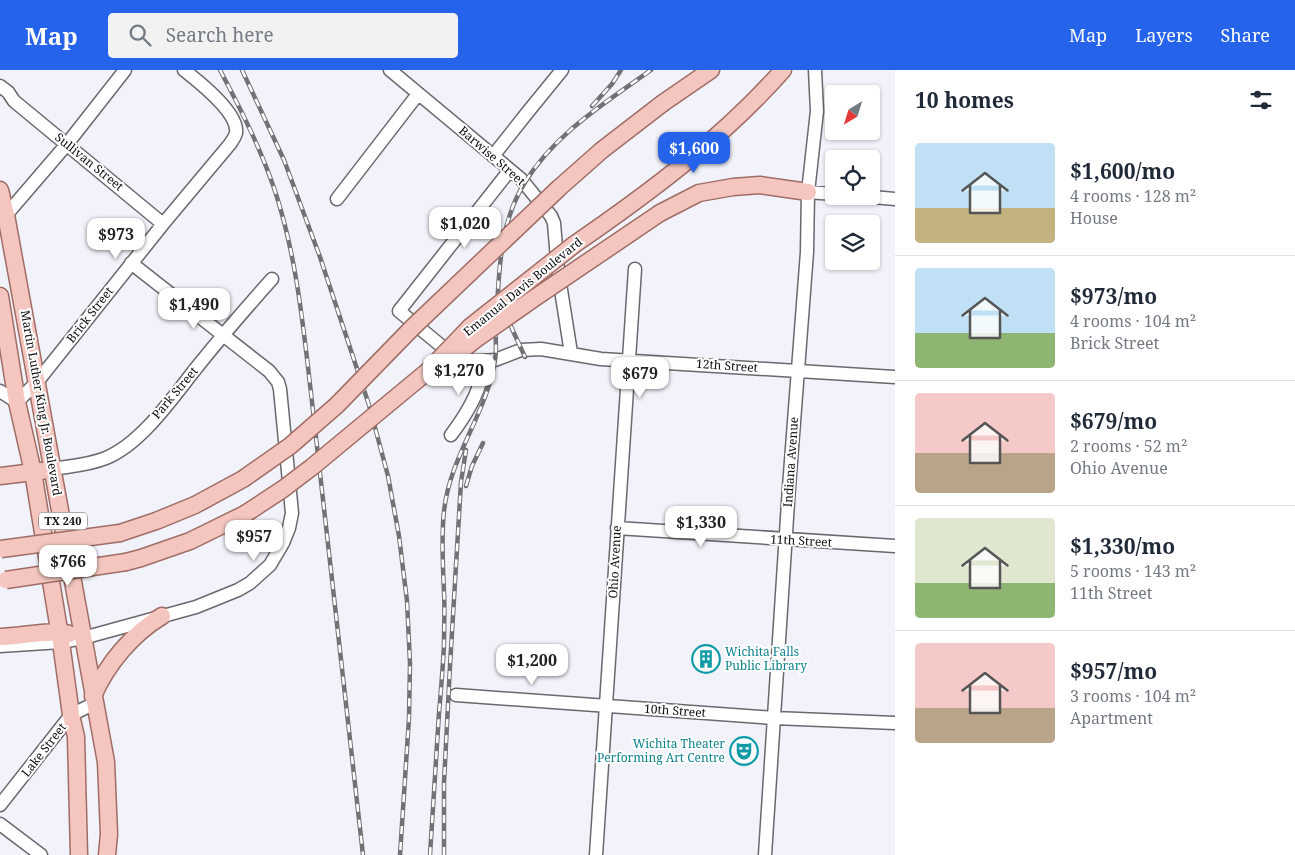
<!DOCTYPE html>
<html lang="en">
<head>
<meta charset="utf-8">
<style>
	body { margin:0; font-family:"Noto Serif",serif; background:#f2f2f3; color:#1f2937; height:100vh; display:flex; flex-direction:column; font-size:19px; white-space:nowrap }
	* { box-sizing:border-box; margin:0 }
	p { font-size:16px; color:#747a83 }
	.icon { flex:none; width:28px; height:28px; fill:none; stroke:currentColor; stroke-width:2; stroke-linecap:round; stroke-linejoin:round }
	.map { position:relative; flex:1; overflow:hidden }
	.side { display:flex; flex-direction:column; background:#fff; width:400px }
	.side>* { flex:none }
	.needle { width:32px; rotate:218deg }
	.buttons { position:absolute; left:825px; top:15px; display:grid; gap:10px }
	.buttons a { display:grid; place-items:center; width:55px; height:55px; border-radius:5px; background:#fff; box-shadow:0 1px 4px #0004; font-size:25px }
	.price { position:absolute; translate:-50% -42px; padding:0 11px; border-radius:10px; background:#fff; color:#222; font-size:16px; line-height:32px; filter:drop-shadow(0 1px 2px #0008) }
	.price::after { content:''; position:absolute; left:50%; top:30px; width:15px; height:11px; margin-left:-8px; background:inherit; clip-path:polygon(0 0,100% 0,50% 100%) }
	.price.on { background:#2563eb; color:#fff }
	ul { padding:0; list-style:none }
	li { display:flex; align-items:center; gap:15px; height:125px; padding:0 20px }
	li+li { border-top:1px solid #e0e1e3 }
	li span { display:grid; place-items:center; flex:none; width:140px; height:100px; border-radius:5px; color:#555 }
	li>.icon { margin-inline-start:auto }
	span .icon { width:60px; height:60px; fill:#fffc; stroke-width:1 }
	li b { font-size:21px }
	h2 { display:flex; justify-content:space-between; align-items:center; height:60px; padding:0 20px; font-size:21px }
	header { display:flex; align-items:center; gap:30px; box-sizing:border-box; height:70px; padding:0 25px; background:#2563eb; color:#fff }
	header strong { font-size:24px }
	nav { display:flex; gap:28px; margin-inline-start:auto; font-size:18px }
	.search { width:350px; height:45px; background:#f2f2f3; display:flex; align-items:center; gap:12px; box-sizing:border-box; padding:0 18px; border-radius:5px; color:#747a83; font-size:19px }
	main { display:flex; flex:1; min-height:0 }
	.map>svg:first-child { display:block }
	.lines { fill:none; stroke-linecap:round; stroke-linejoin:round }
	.minor-casing { stroke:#68686e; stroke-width:15 }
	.major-casing { stroke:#9f6d66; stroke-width:19 }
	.minor { stroke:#fff; stroke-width:12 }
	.major { stroke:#f4c6bf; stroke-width:16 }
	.rail-casing { stroke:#717276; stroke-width:4.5 }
	.rail { stroke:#fff; stroke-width:2.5; stroke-dasharray:8; stroke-linecap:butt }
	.major-bridge-casing { stroke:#9f6d66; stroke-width:19; stroke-linecap:butt }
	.major-bridge { stroke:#f4c6bf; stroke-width:16 }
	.labels { text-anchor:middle; stroke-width:4; stroke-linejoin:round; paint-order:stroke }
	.shield { fill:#fff; stroke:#575759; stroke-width:1 }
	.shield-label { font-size:11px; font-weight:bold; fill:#0f0f12 }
	.street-label { font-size:12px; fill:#0f0f12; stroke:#fff }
	.culture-label { font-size:12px; fill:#0d838f; stroke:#fff; text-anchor:start }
</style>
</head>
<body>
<header>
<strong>Map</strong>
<div class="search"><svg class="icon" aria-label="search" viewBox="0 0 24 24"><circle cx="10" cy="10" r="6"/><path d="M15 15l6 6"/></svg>Search here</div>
<nav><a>Map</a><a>Layers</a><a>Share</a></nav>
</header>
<main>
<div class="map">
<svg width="895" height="785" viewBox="0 0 895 785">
	<rect width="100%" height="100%" fill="#f2f3fa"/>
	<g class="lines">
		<defs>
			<path id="minor" d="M 390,0 L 521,109 L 551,146 L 554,153 L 558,201 L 571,283
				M 0,16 L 8,22 L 14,31 L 163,154
				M 493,86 L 527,43 L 562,0
				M 510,100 L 399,241 L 445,279 L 466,291 L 481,291 L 495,290 L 521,280 L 541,279 L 601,289 L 895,307
				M 808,122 L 834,124
				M 861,126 L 895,129
				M 337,129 L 418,24
				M 6,145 L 67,74 L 125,0
				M 0,321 L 17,332 L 37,312 L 163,154 L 230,74 C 232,71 235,67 236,63 C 239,43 198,11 184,0
				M 451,365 C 463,349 477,327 481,308 C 482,302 481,297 481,291
				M 53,399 C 71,396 89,395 106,388 C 142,373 173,327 197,297 C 221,267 246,238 272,209
				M 617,458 L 895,476
				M 0,576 L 61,572 L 83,568 L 196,537 L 238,520 L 250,513 L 270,495 L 283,473 L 289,458 L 292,443 L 280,319 L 278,312 L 269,301 L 131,193
				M 456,625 L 774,648 L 895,653
				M 0,735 L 71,645 L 95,633
				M 0,754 L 41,785
				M 596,785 L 635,199
				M 765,785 L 789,417 L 807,182 L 808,122 L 817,41 L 815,0"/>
			<path id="major" d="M 663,33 L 711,0
				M 0,120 L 6,145 L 106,692 L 109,764 L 107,785
				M 660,143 L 699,123 L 733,117 L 760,115 L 808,122
				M 575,174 C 649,123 723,68 783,0
				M 0,226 L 17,332 L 33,402 L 61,572 L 71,645 L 76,667 L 79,785
				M 0,406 L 42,401
				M 120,463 L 156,451 L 195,435 L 243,409
				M 126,492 L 141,488 L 190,471 L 245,444
				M 0,567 C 20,567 51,559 69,564
				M 93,626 C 107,594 132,564 162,546"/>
		</defs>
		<use href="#minor" class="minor-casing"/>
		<use href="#major" class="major-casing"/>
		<use href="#minor" class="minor"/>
		<use href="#major" class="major"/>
		<defs>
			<path id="rail" d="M 220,0 C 240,38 260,77 274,118 C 296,183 303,254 311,323 L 363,785
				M 242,0 L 284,90 L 320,187 L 369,335 L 388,406 L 399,466 L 407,531 L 410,593 L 409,648 L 400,785
				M 592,36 L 612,14 L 621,0
				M 502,224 L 508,250 L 525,287
				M 466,416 L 472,396 L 483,373
				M 430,785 C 433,738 436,690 439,643 C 441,620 443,597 444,574 C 444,557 445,540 444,522 C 443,495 441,468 444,441 C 450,386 487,343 495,290 C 497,279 495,268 496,256 C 499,208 498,156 524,114 C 554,64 605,33 651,0
				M 444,785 L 444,713 L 450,596 L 461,412 L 466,380"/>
		</defs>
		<use href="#rail" class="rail-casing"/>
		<use href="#rail" class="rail"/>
		<defs>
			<path id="major-bridge" d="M 452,288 L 476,269 L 536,227 L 660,143
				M 243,409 L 290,376 L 337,335 L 413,257 L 559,118 L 602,80 L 663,33
				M 245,444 L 283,419 L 312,397 L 428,301 L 470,257 L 575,174
				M 1,479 L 120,463
				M 6,510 L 126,492"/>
		</defs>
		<use href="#major-bridge" class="major-bridge-casing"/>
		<use href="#major-bridge" class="major-bridge"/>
	</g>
	<defs>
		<symbol id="building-ring" viewBox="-11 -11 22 22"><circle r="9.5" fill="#fff" stroke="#0f9aa8" stroke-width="1.5"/><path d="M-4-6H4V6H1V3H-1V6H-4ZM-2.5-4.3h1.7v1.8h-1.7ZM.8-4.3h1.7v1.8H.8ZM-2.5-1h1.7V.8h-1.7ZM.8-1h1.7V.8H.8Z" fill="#0f9aa8"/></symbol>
		<symbol id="theatre-ring" viewBox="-11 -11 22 22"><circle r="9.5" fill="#fff" stroke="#0f9aa8" stroke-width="1.5"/><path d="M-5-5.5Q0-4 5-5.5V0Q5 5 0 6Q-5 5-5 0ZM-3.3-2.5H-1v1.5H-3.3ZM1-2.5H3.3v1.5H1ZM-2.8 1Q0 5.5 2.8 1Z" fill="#0f9aa8"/></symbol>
	</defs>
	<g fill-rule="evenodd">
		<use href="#building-ring" x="690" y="573" width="32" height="32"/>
		<use href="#theatre-ring" x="728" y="665" width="32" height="32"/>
	</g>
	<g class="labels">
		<rect class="shield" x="39" y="442.5" width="48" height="17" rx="4"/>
		<g class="shield-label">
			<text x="63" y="455">TX 240</text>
		</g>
		<g class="street-label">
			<text transform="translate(492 86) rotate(41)" y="4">Barwise Street</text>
			<text transform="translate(89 92) rotate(39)" y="4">Sullivan Street</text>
			<text transform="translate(523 217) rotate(-39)" y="4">Emanual Davis Boulevard</text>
			<text transform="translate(90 245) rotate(-52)" y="4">Brick Street</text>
			<text transform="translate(727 296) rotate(4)" y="4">12th Street</text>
			<text transform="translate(175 323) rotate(-50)" y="4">Park Street</text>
			<text transform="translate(41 333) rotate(80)" y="4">Martin Luther King Jr. Boulevard</text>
			<text transform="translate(791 392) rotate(-86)" y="4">Indiana Avenue</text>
			<text transform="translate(801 471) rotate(3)" y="4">11th Street</text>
			<text transform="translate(615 492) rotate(-87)" y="4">Ohio Avenue</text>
			<text transform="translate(675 641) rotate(4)" y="4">10th Street</text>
			<text transform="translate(44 680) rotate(-52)" y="4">Lake Street</text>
		</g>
		<g class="culture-label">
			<text x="725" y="586">Wichita Falls<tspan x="725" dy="14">Public Library</tspan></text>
			<text x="725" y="678" text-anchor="end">Wichita Theater<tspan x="725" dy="14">Performing Art Centre</tspan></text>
		</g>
	</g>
</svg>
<div class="buttons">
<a><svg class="needle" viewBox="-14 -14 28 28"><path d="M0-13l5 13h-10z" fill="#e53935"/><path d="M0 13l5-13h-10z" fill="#747a83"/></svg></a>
<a><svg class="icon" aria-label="locate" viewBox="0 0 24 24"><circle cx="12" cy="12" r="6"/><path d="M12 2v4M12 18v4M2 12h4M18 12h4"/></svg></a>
<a><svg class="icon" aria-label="layers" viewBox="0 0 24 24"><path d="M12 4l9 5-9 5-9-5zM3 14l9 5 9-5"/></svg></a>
</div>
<b class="price on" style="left:694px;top:104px">$1,600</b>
<b class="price" style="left:465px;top:179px">$1,020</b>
<b class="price" style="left:116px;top:190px">$973</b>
<b class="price" style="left:194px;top:260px">$1,490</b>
<b class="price" style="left:459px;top:326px">$1,270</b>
<b class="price" style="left:640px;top:329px">$679</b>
<b class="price" style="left:701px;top:478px">$1,330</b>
<b class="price" style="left:254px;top:492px">$957</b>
<b class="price" style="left:68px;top:517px">$766</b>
<b class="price" style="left:532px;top:616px">$1,200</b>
</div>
<section class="side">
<h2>10 homes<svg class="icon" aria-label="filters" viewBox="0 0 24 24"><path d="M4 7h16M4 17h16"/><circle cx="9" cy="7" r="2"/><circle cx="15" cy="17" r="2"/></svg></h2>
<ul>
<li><span style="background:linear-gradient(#bfe0f5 65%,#c2b280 0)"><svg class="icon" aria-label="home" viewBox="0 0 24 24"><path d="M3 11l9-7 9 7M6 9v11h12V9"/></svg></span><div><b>$1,600/mo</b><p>4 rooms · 128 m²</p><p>House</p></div></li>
<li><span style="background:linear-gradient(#bfe0f5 65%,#8fb573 0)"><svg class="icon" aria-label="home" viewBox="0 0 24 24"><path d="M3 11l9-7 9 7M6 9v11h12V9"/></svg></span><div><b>$973/mo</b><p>4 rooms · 104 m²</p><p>Brick Street</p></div></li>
<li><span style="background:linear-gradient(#f6c9c9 60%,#b9a48a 0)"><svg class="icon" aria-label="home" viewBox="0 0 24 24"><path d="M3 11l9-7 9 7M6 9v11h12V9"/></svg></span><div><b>$679/mo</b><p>2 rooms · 52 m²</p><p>Ohio Avenue</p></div></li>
<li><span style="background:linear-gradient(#dfe7d0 65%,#8fb573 0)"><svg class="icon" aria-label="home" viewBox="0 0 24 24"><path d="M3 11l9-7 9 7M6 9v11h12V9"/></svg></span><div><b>$1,330/mo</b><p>5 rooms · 143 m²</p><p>11th Street</p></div></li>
<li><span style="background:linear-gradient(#f6c9c9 65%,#b9a48a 0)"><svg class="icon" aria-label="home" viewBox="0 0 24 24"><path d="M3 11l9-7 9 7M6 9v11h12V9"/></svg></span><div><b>$957/mo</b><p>3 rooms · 104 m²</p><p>Apartment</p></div></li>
</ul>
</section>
</main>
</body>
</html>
